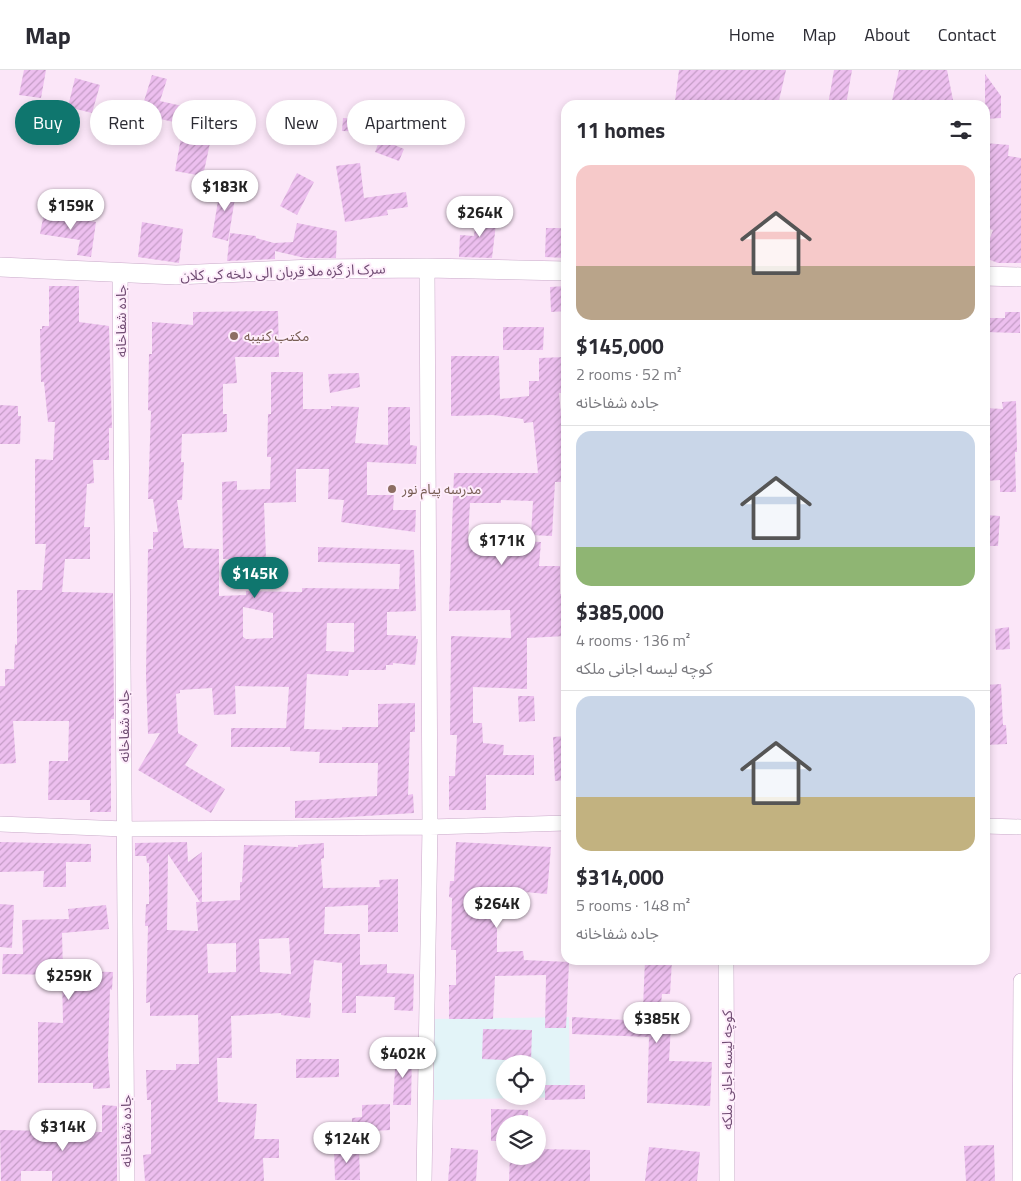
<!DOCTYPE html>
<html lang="en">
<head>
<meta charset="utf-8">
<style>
	body { margin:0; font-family:"Titillium Web","Noto Sans Arabic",sans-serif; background:#f7f7f7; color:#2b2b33; height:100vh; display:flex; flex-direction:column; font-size:19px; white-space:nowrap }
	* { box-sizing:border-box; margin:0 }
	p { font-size:16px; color:#7c7c81 }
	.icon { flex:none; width:28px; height:28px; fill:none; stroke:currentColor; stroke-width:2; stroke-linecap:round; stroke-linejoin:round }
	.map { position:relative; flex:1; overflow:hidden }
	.sheet { position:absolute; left:561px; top:30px; width:429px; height:865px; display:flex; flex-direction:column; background:#fff; border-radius:15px; box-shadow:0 2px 8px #0003 }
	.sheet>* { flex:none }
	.top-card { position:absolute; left:15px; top:30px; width:471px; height:45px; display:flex; gap:10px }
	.controls { position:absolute; left:496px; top:985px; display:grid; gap:10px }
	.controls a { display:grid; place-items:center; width:50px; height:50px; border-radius:50%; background:#fff; box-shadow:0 2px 8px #0003; font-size:25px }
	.price { position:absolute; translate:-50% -42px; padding:0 11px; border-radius:18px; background:#fff; color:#222; font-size:16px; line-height:32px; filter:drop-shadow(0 1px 2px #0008) }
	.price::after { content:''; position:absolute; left:50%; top:30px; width:15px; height:11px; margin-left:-8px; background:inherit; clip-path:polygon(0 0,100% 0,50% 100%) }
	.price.selected { background:#0f766e; color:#fff }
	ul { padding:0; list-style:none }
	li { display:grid; align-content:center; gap:10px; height:265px; padding:0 15px }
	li+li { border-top:1px solid #e1e1e2 }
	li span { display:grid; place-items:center; height:155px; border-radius:15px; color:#555 }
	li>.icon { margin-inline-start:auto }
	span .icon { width:90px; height:90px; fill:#fffc; stroke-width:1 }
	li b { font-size:21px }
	h2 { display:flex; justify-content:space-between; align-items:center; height:60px; padding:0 15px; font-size:21px }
	.tag { padding:0 18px; border-radius:22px; background:#fff; box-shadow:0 2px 8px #0003; font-size:18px; line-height:45px }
	.tag.selected { background:#0f766e; color:#fff }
	header { display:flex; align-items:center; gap:30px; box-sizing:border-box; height:70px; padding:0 25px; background:#fff; border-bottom:1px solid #e1e1e2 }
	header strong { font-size:24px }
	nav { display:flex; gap:28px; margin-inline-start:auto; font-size:18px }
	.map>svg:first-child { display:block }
	.education { fill:#e3f4f8; fill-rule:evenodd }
	.building { fill:url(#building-hatch); fill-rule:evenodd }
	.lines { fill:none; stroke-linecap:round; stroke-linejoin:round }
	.minor-casing { stroke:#c9aac9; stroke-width:16 }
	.tertiary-casing { stroke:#c9aac9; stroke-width:20 }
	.minor { stroke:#fff; stroke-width:15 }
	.tertiary { stroke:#fff; stroke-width:19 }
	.education-dot { fill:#8d6e63; stroke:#feedfb; stroke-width:2 }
	.labels { text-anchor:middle; stroke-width:4; stroke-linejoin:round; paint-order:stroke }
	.street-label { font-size:14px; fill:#704c73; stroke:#feedfb }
	.education-label { font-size:14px; fill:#785e54; stroke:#feedfb; text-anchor:start }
</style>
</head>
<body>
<header>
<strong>Map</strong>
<nav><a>Home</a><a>Map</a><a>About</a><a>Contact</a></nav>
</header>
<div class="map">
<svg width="1021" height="1111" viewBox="0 0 1021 1111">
	<defs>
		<pattern id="building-hatch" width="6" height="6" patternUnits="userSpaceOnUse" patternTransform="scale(1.25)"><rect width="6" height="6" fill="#edbfef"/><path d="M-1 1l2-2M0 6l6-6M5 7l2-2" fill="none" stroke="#c49dc6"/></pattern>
	</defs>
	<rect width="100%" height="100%" fill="#fbe6f8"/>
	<path class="education" d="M 569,947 L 570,1027 L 434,1030 L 433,949 ZM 505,994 L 538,994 L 538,1026 L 505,1026 Z"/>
	<path class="building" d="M 24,0 L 46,0 L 41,28 L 19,25 Z
		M 679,0 L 786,0 L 778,35 L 709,35 L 675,31 Z
		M 834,0 L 852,0 L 846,35 L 828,35 Z
		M 899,0 L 947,0 L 954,35 L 891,35 Z
		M 985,4 L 1001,26 L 1001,48 L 985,49 Z
		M 152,5 L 167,9 L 160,31 L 191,38 L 188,55 L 160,49 L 160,47 L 141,41 Z
		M 75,8 L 100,15 L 92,43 L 68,37 Z
		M 343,48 L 372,49 L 371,62 L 342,61 Z
		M 181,68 L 210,73 L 203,106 L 175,101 Z
		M 380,69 L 404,79 L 399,91 L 375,82 Z
		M 985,73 L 1009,75 L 1008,86 L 1021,88 L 1021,193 L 998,193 L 985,188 L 985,182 L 993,160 L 985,158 Z
		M 360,93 L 364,128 L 406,122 L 408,137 L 387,140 L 388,145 L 345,152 L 336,96 Z
		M 297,103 L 314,112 L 297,145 L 280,136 Z
		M 221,113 L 237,116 L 228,171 L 212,167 Z
		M 44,143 L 96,152 L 91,187 L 77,185 L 80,170 L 40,164 Z
		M 477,143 L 497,145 L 492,188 L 459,187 L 460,165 L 474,166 Z
		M 142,152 L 183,159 L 179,193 L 138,187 Z
		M 297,153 L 337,161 L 336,188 L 305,188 L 275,181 L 275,189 L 227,191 L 230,163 L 256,166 L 256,168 L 274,173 L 293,172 Z
		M 546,158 L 566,158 L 566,188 L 545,187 Z
		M 49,216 L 79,216 L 79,252 L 109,256 L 112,358 L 109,358 L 109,390 L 93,390 L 94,413 L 87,414 L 84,457 L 90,457 L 90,489 L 65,489 L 62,522 L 113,523 L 114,649 L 111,649 L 111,742 L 90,742 L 90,730 L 48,730 L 49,691 L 68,691 L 69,651 L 13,651 L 16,693 L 0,694 L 0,616 L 5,616 L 5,599 L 14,599 L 15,574 L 17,575 L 17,520 L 42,520 L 46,474 L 35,474 L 35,389 L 53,390 L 55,352 L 48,352 L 44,312 L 41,312 L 40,259 L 42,259 L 42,256 L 49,256 Z
		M 566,216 L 566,241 L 551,242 L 550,217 Z
		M 278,241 L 279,287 L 235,287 L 237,313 L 223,314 L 223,344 L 227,344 L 227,362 L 182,364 L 181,392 L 184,392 L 182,430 L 177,430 L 184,478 L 219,479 L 219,526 L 246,525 L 246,521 L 302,522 L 302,518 L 399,519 L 400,494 L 318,492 L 318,477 L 414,480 L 416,541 L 387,542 L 387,565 L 416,566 L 416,569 L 418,569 L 415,595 L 393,593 L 393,595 L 386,595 L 386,600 L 349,600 L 348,606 L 307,604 L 304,659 L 342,660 L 342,657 L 378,657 L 378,634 L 415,633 L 415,662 L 410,662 L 408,725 L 413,724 L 414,743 L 334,748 L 295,748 L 295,731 L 377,726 L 378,693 L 319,693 L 320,682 L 290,681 L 290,677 L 231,677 L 231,658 L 286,658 L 289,617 L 235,616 L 236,644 L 214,645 L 212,618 L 180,620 L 180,623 L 176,624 L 178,663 L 198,675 L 185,695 L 225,719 L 211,743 L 138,700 L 160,663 L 148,664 L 146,605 L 148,479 L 153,479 L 153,462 L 158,462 L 153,429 L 148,429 L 151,341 L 148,340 L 149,284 L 152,284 L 152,252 L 193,255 L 193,242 ZM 243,537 L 273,543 L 273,568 L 246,569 L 243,567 ZM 327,553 L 354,553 L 354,582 L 326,581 Z
		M 1005,242 L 1020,242 L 1020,263 L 985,262 L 985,248 L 1005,248 Z
		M 503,257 L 544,257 L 543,280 L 503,280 Z
		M 451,286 L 499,286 L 500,329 L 529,326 L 529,311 L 539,311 L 539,288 L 566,287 L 566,323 L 559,323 L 563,365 L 566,365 L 566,412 L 555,412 L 552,466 L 531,465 L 533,431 L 501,430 L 501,433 L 470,433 L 468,469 L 541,472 L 539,496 L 560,496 L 560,524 L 566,524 L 566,566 L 527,568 L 527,619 L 473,617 L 473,653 L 482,653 L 483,673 L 504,675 L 503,685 L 534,685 L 534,705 L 486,705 L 486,740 L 449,740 L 449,706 L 455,706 L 457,665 L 450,665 L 451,566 L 511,568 L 510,540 L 449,541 L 454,403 L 538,403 L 533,352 L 524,353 L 523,349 L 493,345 L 451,346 Z
		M 271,302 L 303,302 L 303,339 L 331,339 L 331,336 L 359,337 L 355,373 L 388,375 L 388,337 L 410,337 L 410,375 L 417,376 L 416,394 L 367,392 L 367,425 L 394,425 L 393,440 L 416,440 L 415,462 L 341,452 L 344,430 L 328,429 L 329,399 L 296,399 L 296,432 L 264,433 L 266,488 L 223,489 L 222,412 L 237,411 L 237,420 L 270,419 L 271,387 L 267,387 L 268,344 L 271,344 Z
		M 359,303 L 360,317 L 330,323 L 328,304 Z
		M 1016,331 L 1017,382 L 1015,382 L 1016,422 L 1000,422 L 1000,410 L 985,411 L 985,394 L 989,394 L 989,365 L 985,365 L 985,338 L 1003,339 L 1002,332 Z
		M 0,335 L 18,336 L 18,346 L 21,346 L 20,374 L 0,374 Z
		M 985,445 L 1000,446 L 998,476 L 985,476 Z
		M 1009,557 L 1010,579 L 996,580 L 995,559 Z
		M 1001,614 L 1003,655 L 1006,655 L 1007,674 L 985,675 L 985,615 Z
		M 518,626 L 534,626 L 535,651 L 519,652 Z
		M 566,666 L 566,710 L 555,711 L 553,667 Z
		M 0,772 L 91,774 L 91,792 L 66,792 L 66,817 L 43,817 L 44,801 L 0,802 Z
		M 187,772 L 188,792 L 202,782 L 202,832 L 240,830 L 240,812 L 242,812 L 244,775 L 298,777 L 298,775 L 324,773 L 324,788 L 321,789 L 323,818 L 380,817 L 379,810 L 398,809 L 398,862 L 368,862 L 368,835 L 325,837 L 324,864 L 360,864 L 360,895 L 387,894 L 387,903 L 414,904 L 413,941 L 394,940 L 395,927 L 356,926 L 356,943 L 342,943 L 342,893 L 314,890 L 309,932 L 311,933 L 310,948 L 281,945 L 281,943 L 231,946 L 232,988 L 217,988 L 218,1032 L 257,1034 L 254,1069 L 279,1069 L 279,1088 L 263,1088 L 264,1111 L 145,1111 L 143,1085 L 151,1084 L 151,1030 L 147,1030 L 146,1000 L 176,1000 L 176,994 L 199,994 L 198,945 L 150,946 L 150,932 L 146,933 L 148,856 L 145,856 L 146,834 L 149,834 L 149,793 L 147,793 L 146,786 L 135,786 L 135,773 ZM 168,784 L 200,832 L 196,832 L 198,861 L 167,860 ZM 289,868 L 291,904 L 260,902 L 259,869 ZM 236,873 L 236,902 L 208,903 L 207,874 Z
		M 456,772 L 551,777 L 547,824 L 501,820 L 497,857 L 497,882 L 523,881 L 524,890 L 569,892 L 566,958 L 545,958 L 546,905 L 495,906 L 493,949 L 449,949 L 449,915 L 456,915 L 456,880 L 451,880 L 452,828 L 449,827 L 450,811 L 454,811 Z
		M 0,834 L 14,835 L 12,878 L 0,877 Z
		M 106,835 L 109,859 L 62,863 L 63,901 L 113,902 L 112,920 L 110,919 L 108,986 L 110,1018 L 93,1019 L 93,1013 L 38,1013 L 38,952 L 63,953 L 62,905 L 2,904 L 3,884 L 23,884 L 22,850 L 69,849 L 68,839 Z
		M 645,890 L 672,890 L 670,924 L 662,924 L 659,955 L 671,955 L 669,991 L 712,992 L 710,1036 L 647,1033 L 649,967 L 572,964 L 572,947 L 626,950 L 628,937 L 643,938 Z
		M 483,959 L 532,960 L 531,991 L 482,989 Z
		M 396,982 L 412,982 L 411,1035 L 393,1035 Z
		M 296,989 L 339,989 L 339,1007 L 296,1008 Z
		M 545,1015 L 585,1015 L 585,1029 L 545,1030 Z
		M 390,1034 L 390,1060 L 372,1061 L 372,1069 L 352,1069 L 352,1048 L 362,1047 L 362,1035 Z
		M 102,1035 L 117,1036 L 117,1111 L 52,1111 L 52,1101 L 21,1101 L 21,1111 L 1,1111 L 0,1060 L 102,1062 Z
		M 491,1039 L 528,1040 L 528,1054 L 505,1054 L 505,1071 L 491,1071 Z
		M 994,1075 L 995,1111 L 966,1111 L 964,1076 Z
		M 359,1077 L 360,1110 L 335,1110 L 334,1078 Z
		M 649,1077 L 700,1082 L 697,1111 L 645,1111 Z
		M 451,1078 L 478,1080 L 476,1111 L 448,1111 Z
		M 538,1079 L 590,1080 L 590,1111 L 509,1111 L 510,1086 L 538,1086 Z"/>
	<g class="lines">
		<defs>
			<path id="minor" d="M 120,202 L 127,1111
				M 0,754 L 124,759 L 430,757 L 566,753
				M 985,756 L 1021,757
				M 726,890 L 727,1111
				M 424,1111 L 430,757 L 427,198
				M 1020,1111 L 1021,911"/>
			<path id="tertiary" d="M 0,197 L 176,205 L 313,199 L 427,198 L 566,201
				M 985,206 L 1021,207"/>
		</defs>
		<use href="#minor" class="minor-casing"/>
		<use href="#tertiary" class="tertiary-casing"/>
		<use href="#minor" class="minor"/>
		<use href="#tertiary" class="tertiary"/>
	</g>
	<g class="education-dot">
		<circle cx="234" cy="266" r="5"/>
		<circle cx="392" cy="419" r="5"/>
	</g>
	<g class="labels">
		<g class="street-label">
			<text transform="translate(283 202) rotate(-2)" y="5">سرک از گزه ملا قربان الی دلخه کی کلان</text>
			<text transform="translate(121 251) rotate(-90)" y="5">جاده شفاخانه</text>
			<text transform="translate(124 656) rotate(-90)" y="5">جاده شفاخانه</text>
			<text transform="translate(727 1000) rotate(-90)" y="5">کوچه لیسه اجانی ملکه</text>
			<text transform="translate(126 1061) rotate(-90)" y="5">جاده شفاخانه</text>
		</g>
		<g class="education-label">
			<text x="244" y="271">مکتب کنیبه</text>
			<text x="402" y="424">مدرسه پیام نور</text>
		</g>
	</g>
</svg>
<div class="controls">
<a><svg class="icon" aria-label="locate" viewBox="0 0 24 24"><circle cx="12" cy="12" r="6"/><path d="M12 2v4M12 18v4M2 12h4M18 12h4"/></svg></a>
<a><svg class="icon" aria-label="layers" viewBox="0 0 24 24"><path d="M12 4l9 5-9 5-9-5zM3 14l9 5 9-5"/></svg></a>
</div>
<b class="price" style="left:225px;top:142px">$183K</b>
<b class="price" style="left:71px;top:161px">$159K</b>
<b class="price" style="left:480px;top:168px">$264K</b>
<b class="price" style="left:502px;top:496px">$171K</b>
<b class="price selected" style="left:255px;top:529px">$145K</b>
<b class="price" style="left:497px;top:859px">$264K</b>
<b class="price" style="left:69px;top:931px">$259K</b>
<b class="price" style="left:657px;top:974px">$385K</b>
<b class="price" style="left:403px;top:1009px">$402K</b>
<b class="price" style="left:63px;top:1082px">$314K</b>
<b class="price" style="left:347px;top:1094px">$124K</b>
<div class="top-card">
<a class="tag selected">Buy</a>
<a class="tag">Rent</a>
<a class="tag">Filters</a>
<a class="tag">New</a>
<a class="tag">Apartment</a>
</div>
<section class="sheet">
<h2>11 homes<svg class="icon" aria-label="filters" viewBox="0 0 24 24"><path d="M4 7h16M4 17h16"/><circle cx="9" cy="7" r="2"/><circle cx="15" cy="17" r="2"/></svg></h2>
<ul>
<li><span style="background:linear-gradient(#f6c9c9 65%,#b9a48a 0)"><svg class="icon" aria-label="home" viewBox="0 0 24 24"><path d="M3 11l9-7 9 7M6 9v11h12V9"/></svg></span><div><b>$145,000</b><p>2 rooms · 52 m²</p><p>جاده شفاخانه</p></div></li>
<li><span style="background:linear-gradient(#c9d6e8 75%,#8fb573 0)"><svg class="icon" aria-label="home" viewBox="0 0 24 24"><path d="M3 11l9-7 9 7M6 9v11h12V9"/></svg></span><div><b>$385,000</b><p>4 rooms · 136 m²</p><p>کوچه لیسه اجانی ملکه</p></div></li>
<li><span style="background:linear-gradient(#c9d6e8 65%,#c2b280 0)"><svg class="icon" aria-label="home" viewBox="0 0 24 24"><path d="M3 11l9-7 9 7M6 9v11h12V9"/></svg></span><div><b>$314,000</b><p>5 rooms · 148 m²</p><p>جاده شفاخانه</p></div></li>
</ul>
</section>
</div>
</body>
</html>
